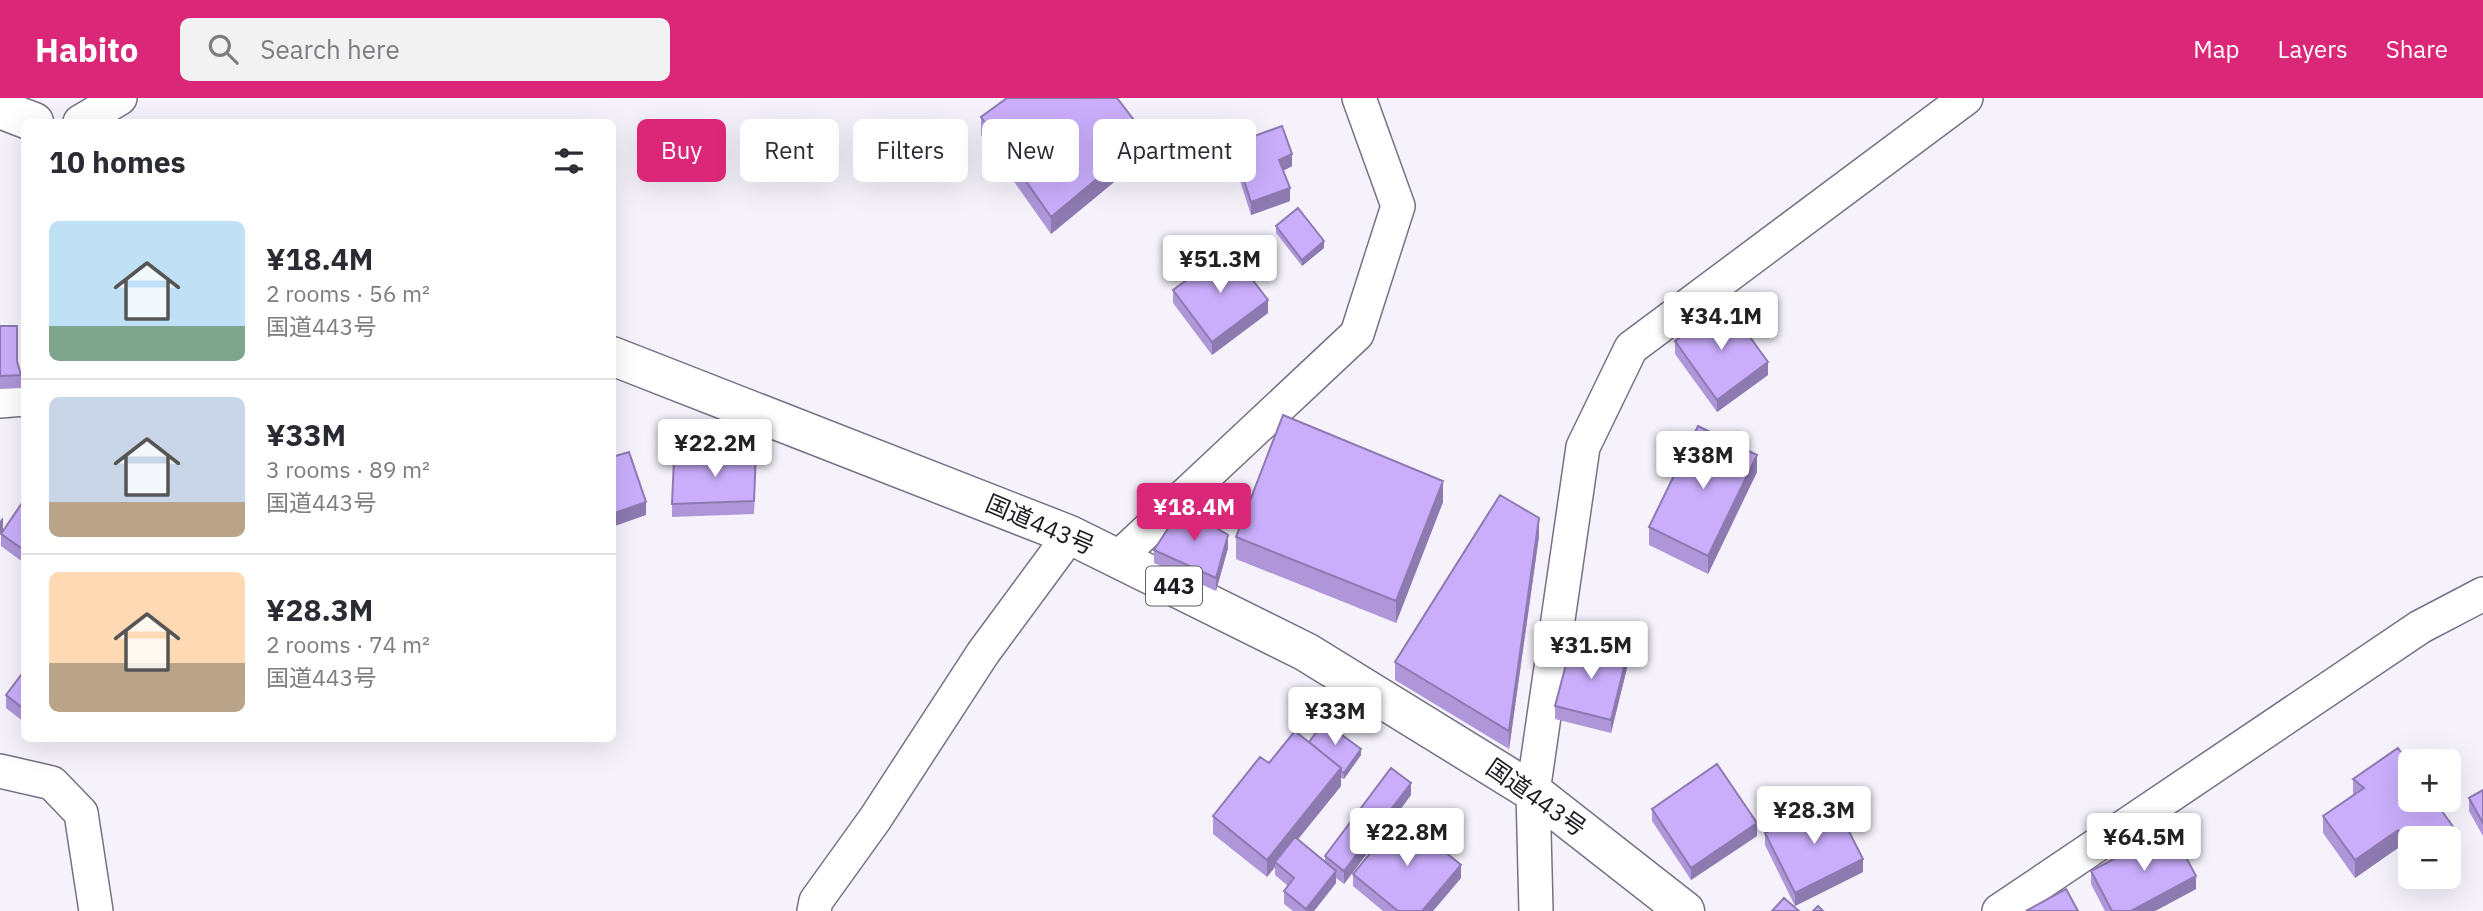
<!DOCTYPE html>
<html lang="en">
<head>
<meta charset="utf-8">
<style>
	body { margin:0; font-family:"IBM Plex Sans","Noto Sans JP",sans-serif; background:#f2f2f3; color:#2b2b33; height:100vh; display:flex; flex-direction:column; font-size:26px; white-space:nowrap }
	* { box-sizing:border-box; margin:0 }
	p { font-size:23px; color:#7c7c81 }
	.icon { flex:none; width:38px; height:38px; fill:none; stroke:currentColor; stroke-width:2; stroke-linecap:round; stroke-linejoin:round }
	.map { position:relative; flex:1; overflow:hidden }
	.panel { position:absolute; left:21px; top:21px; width:595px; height:623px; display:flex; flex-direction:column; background:#fff; border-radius:10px; box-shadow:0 7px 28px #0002 }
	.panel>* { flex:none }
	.top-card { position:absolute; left:637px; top:21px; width:665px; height:63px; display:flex; gap:14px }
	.fabs { position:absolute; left:2398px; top:651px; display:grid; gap:14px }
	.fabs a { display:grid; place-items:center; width:63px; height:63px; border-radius:10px; background:#fff; box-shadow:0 7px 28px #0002; font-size:35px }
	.price { position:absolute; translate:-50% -60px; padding:0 16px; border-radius:7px; background:#fff; color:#222; font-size:23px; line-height:46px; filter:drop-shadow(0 2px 4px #0008) }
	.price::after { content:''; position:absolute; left:50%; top:42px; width:21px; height:16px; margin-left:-10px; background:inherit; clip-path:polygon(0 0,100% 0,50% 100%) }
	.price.on { background:#db2777; color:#fff }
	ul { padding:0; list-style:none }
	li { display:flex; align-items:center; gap:21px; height:175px; padding:0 28px }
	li+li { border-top:2px solid #e1e1e2 }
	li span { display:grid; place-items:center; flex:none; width:196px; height:140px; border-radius:10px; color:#555 }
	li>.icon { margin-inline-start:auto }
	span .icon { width:84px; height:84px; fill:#fffc; stroke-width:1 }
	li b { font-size:30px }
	h2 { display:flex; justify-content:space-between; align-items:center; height:84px; padding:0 28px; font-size:30px }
	.pill { padding:0 24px; border-radius:10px; background:#fff; box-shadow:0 7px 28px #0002; font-size:24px; line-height:63px }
	.pill.on { background:#db2777; color:#fff }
	header { display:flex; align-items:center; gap:42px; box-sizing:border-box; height:98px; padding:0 35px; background:#db2777; color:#fff }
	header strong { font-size:33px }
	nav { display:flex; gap:38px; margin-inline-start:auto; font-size:24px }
	.search { width:490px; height:63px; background:#f2f2f3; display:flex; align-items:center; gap:18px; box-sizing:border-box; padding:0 24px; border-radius:10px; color:#7c7c81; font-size:26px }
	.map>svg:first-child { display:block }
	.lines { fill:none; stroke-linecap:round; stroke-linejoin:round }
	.minor-casing { stroke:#777086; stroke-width:36 }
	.trunk-casing { stroke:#777086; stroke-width:41 }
	.minor { stroke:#fff; stroke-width:33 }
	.trunk { stroke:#fff; stroke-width:38 }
	.wall { fill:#ae96d9 }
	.shaded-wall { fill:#8d7ab0 }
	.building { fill:#caaefc; stroke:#8d7ab0; stroke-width:2 }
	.labels { text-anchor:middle; stroke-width:5; stroke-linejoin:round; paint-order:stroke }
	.shield { fill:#fff; stroke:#615f64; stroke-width:2 }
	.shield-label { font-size:23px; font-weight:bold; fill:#1d1a22 }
	.street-label { font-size:24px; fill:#1d1a22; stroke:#fff }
</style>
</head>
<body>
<header>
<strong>Habito</strong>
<div class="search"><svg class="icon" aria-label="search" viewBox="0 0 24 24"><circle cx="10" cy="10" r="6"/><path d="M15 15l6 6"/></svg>Search here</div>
<nav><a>Map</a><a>Layers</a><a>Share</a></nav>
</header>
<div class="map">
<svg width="2483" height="813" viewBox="0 0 2483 813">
	<rect width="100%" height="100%" fill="#f5f2fc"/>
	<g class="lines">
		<defs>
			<path id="minor" d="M 80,24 L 120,0
				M 0,303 L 24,301
				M 1118,460 L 1357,236 L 1398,108 L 1359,0
				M 0,673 L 52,685 L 81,715 L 96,813
				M 814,813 L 816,803 L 875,721 L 983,555 L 1070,437
				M 1536,813 L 1533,694 L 1583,349 L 1631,250 L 1966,0
				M 1999,813 L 2420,529 L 2483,496"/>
			<path id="trunk" d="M 0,11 L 34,24
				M 612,258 L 1070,437 L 1306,554 L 1533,694 L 1685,813"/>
		</defs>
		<use href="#minor" class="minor-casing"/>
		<use href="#trunk" class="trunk-casing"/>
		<use href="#minor" class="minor"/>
		<use href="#trunk" class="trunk"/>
	</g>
	<path class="wall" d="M 981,19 L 1147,57 L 1051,136 L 981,37 Z
		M 1232,46 L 1292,68 L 1283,73 L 1290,103 L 1251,117 L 1232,58 Z
		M 1276,128 L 1324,150 L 1302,168 L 1276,135 Z
		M 1173,192 L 1268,215 L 1212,257 L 1173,205 Z
		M 0,228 L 21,277 L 21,290 L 0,291 Z
		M 1675,243 L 1768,277 L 1717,314 L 1675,256 Z
		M 756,366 L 754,416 L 672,419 L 672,406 Z
		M 1757,374 L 1708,476 L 1649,447 L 1649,429 Z
		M 24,402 L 24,465 L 1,448 L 1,436 Z
		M 1443,404 L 1396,525 L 1236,461 L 1236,439 Z
		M 1539,438 L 1509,651 L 1395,582 L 1395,564 Z
		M 1228,450 L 1216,493 L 1154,465 L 1154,452 Z
		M 1627,570 L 1611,635 L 1555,621 L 1555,608 Z
		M 24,573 L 24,624 L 6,610 L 6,597 Z
		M 1309,644 L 1361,657 L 1344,681 L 1341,680 L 1341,688 L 1298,741 L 1325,763 L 1325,758 L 1411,697 L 1344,786 L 1336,780 L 1336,785 L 1314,813 L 1293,813 L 1284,806 L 1284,793 L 1288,788 L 1275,777 L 1275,769 L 1267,779 L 1213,736 L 1213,718 L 1269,665 Z
		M 2353,681 L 2459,754 L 2410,740 L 2410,766 L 2398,750 L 2355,780 L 2323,735 L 2323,718 L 2353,697 Z
		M 2483,692 L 2483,738 L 2469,713 L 2469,700 Z
		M 1652,711 L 1757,738 L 1691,782 L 1652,723 Z
		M 1765,735 L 1863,774 L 1795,808 L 1765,747 Z
		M 2091,773 L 2196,791 L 2155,813 L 2105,813 L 2091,786 Z
		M 1353,776 L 1461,780 L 1433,813 L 1383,813 L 1353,788 Z"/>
	<path class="shaded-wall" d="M 1147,39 L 1147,57 L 1051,136 L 1051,119 Z
		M 1292,56 L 1292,68 L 1279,75 L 1279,62 Z
		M 1290,90 L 1290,103 L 1251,117 L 1251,104 Z
		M 1324,143 L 1324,150 L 1302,168 L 1302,162 Z
		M 1268,202 L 1268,215 L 1212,257 L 1212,244 Z
		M 1768,264 L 1768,277 L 1717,314 L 1717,302 Z
		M 1757,357 L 1757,374 L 1708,476 L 1708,458 Z
		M 1443,383 L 1443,404 L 1396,525 L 1396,503 Z
		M 646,404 L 646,417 L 612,429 L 612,416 Z
		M 3,419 L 3,432 L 0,436 L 0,423 Z
		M 1539,420 L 1539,438 L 1509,651 L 1509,633 Z
		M 1228,437 L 1228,450 L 1216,493 L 1216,480 Z
		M 1627,557 L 1627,570 L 1611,635 L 1611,622 Z
		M 1361,651 L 1361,657 L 1344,681 L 1344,675 Z
		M 1341,670 L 1341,688 L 1278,766 L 1275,764 L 1275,769 L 1267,779 L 1267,762 Z
		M 1411,685 L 1411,697 L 1344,786 L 1344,773 Z
		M 1757,725 L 1757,738 L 1691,782 L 1691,770 Z
		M 2398,732 L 2398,750 L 2355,780 L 2355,762 Z
		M 2459,737 L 2459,754 L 2448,762 L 2448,744 Z
		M 1863,761 L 1863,774 L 1795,808 L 1795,795 Z
		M 1461,767 L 1461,780 L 1433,813 L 1422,813 Z
		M 1336,773 L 1336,785 L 1314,813 L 1306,813 L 1306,811 Z
		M 2196,778 L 2196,791 L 2155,813 L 2131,813 Z"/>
	<path class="building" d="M 1007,0 L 1117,0 L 1147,39 L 1051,119 L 981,19 Z
		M 1282,28 L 1292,56 L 1279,62 L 1290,90 L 1251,104 L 1232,46 Z
		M 1298,110 L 1324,143 L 1302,162 L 1276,128 Z
		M 1229,151 L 1268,202 L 1212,244 L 1173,192 Z
		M 1726,206 L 1768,264 L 1717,302 L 1675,243 Z
		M 0,228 L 17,228 L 17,263 L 21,277 L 0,278 Z
		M 1283,317 L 1443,383 L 1396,503 L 1236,439 Z
		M 1698,328 L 1757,357 L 1708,458 L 1649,429 Z
		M 756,353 L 754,403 L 672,406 L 674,361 Z
		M 629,354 L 646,404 L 612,416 L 612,359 Z
		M 1500,397 L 1539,420 L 1509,633 L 1395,564 Z
		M 24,402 L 24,452 L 1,436 Z
		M 1182,409 L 1228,437 L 1216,480 L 1154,452 Z
		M 1572,544 L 1627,557 L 1611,622 L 1555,608 Z
		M 24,573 L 24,611 L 6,597 Z
		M 1324,624 L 1361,651 L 1344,675 L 1341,673 L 1341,670 L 1309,644 Z
		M 1295,633 L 1341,670 L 1267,762 L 1213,718 L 1260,659 L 1269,665 Z
		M 2398,650 L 2410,667 L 2410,702 L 2434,702 L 2459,737 L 2448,744 L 2448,740 L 2410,740 L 2410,748 L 2398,732 L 2355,762 L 2323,718 L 2364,690 L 2353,681 Z
		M 1717,666 L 1757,725 L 1691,770 L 1652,711 Z
		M 1391,670 L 1411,685 L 1344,773 L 1325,758 Z
		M 2483,692 L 2483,725 L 2469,700 Z
		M 1832,700 L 1863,761 L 1795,795 L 1765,735 Z
		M 1401,718 L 1461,767 L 1422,813 L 1398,813 L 1353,776 Z
		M 2171,731 L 2196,778 L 2131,813 L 2112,813 L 2091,773 Z
		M 1295,739 L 1336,773 L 1306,811 L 1284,793 L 1294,780 L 1275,764 Z
		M 2066,791 L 2078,813 L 2026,813 Z
		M 1784,800 L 1799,813 L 1772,813 Z
		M 1818,808 L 1823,813 L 1813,813 Z"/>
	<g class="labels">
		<rect class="shield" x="1146" y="468.5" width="56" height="39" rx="5"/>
		<g class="shield-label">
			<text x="1174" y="496">443</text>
		</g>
		<g class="street-label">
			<text transform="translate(1040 427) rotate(23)" y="8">国道443号</text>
			<text transform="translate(1536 700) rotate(35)" y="8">国道443号</text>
		</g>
	</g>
</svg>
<div class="fabs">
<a>+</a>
<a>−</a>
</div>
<b class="price" style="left:1220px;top:197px">¥51.3M</b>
<b class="price" style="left:1721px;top:254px">¥34.1M</b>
<b class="price" style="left:715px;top:381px">¥22.2M</b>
<b class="price" style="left:1703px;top:393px">¥38M</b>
<b class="price on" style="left:1194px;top:445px">¥18.4M</b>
<b class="price" style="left:1591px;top:583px">¥31.5M</b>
<b class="price" style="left:1335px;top:649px">¥33M</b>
<b class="price" style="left:1814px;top:748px">¥28.3M</b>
<b class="price" style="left:1407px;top:770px">¥22.8M</b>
<b class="price" style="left:2144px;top:775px">¥64.5M</b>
<div class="top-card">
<a class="pill on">Buy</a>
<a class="pill">Rent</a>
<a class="pill">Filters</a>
<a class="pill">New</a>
<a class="pill">Apartment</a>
</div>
<section class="panel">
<h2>10 homes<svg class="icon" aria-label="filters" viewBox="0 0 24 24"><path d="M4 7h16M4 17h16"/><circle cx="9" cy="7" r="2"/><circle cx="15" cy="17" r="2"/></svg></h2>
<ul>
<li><span style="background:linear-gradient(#bfe0f5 75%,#7fa58c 0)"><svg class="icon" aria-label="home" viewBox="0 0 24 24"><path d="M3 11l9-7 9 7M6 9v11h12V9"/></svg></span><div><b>¥18.4M</b><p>2 rooms · 56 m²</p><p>国道443号</p></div></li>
<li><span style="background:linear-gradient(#c9d6e8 75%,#b9a48a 0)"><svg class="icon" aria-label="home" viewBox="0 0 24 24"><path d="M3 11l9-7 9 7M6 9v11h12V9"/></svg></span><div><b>¥33M</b><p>3 rooms · 89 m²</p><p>国道443号</p></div></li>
<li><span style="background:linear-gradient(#ffd9b3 65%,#b9a48a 0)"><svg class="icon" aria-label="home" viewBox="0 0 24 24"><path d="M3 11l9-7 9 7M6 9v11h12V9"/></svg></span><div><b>¥28.3M</b><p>2 rooms · 74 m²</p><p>国道443号</p></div></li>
</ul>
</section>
</div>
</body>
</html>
